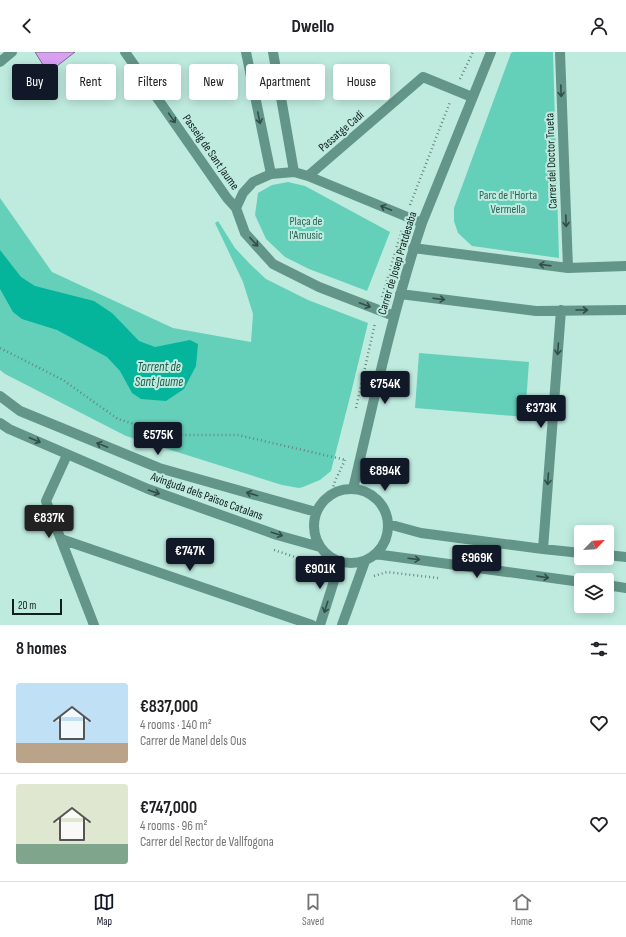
<!DOCTYPE html>
<html lang="en">
<head>
<meta charset="utf-8">
<style>
	body { margin:0; font-family:"Sofia Sans Condensed",sans-serif; background:#f2f2f2; color:#202124; height:100vh; display:flex; flex-direction:column; font-size:15px; white-space:nowrap }
	* { box-sizing:border-box; margin:0 }
	p { font-size:13px; color:#757577 }
	.icon { flex:none; width:22px; height:22px; fill:none; stroke:currentColor; stroke-width:2; stroke-linecap:round; stroke-linejoin:round }
	.map { position:relative; height:573px; overflow:hidden }
	.drawer { display:flex; flex-direction:column; background:#fff; flex:1 }
	.drawer>* { flex:none }
	.guide { position:absolute; left:12px; top:12px; width:400px; height:36px; display:flex; gap:8px }
	.needle { width:26px; rotate:65deg }
	.tools { position:absolute; left:574px; top:473px; display:grid; gap:8px }
	.tools a { display:grid; place-items:center; width:40px; height:40px; border-radius:4px; background:#fff; box-shadow:0 2px 10px #0003; font-size:20px }
	.scale { position:absolute; left:12px; bottom:10px; width:50px; box-sizing:border-box; padding-left:4px; border:2px solid #10211d; border-top:0; font-size:11px; line-height:14px; white-space:nowrap; color:#10211d; -webkit-text-stroke:3px #bfebdf; paint-order:stroke }
	.price { position:absolute; translate:-50% -34px; padding:0 9px; border-radius:4px; background:#111827; color:#fff; font-size:13px; line-height:26px; filter:drop-shadow(0 1px 2px #0008) }
	.price::after { content:''; position:absolute; left:50%; top:24px; width:12px; height:9px; margin-left:-6px; background:inherit; clip-path:polygon(0 0,100% 0,50% 100%) }
	.price.on { background:#222; color:#fff }
	ul { padding:0; list-style:none }
	li { display:flex; align-items:center; gap:12px; height:100px; padding:0 16px }
	li+li { border-top:1px solid #e0e0e0 }
	li span { display:grid; place-items:center; flex:none; width:112px; height:80px; border-radius:4px; color:#555 }
	li>.icon { margin-inline-start:auto }
	span .icon { width:48px; height:48px; fill:#fffc; stroke-width:1 }
	li b { font-size:17px }
	h2 { display:flex; justify-content:space-between; align-items:center; height:48px; padding:0 16px; font-size:17px }
	.pill { padding:0 14px; border-radius:4px; background:#fff; box-shadow:0 2px 10px #0003; font-size:14px; line-height:36px }
	.pill.on { background:#111827; color:#fff }
	header { display:flex; justify-content:space-between; align-items:center; height:52px; padding:0 16px; background:#fff; font-size:18px; font-weight:700 }
	.menu { display:flex; justify-content:space-around; align-items:center; height:56px; border-top:1px solid #e0e0e0; background:#fff; font-size:11px; color:#757577 }
	.menu a { display:grid; justify-items:center; gap:2px }
	.menu .on { color:#111827 }
	.map>svg:first-child { display:block }
	.green { fill:#65d0ba }
	.water { fill:#04b49b }
	.building { fill:#d8a0f1; stroke:#7d6a86 }
	.lines { fill:none; stroke-linecap:round; stroke-linejoin:round }
	.path { stroke:#67857d; stroke-width:2.5; stroke-dasharray:1 3; stroke-linecap:butt }
	.minor { stroke:#639589; stroke-width:10 }
	.oneway { stroke:#314f48 }
	.labels { text-anchor:middle; stroke-width:4; stroke-linejoin:round; paint-order:stroke }
	.street-label { font-size:12px; fill:#10211d; stroke:#bfebdf }
	.park-label { font-size:12px; fill:#2b6358; stroke:#bfebdf }
	.water-label { font-size:13px; font-style:italic; fill:#1f594d; stroke:#bfebdf }
</style>
</head>
<body>
<header><svg class="icon" aria-label="back" viewBox="0 0 24 24"><path d="M15 5l-7 7 7 7"/></svg>Dwello<svg class="icon" aria-label="person" viewBox="0 0 24 24"><circle cx="12" cy="8" r="4"/><path d="M4 21q1-7 8-7t8 7"/></svg></header>
<div class="map">
<svg width="626" height="573" viewBox="0 0 626 573">
	<rect width="100%" height="100%" fill="#bfebdf"/>
	<path class="green" d="M 513,0 L 553,0 L 559,206 L 472,194 L 458,181 L 454,169 L 454,156 L 511,1 Z
		M 288,130 L 305,134 L 390,180 L 367,239 L 309,217 L 285,205 L 266,187 L 255,163 L 258,141 L 272,133 Z
		M 0,146 L 52,220 L 173,276 L 251,290 L 253,262 L 243,230 L 215,171 L 218,169 L 235,196 L 250,212 L 266,227 L 308,248 L 368,271 L 351,341 L 331,419 L 320,428 L 303,435 L 299,436 L 282,433 L 126,384 L 5,322 L 0,318 Z
		M 419,301 L 529,310 L 525,365 L 415,356 Z"/>
	<path class="water" d="M 0,198 L 21,225 L 35,234 L 94,249 L 112,261 L 139,289 L 155,295 L 190,288 L 198,292 L 196,314 L 184,337 L 166,349 L 141,347 L 132,341 L 120,319 L 107,305 L 57,278 L 22,267 L 13,260 L 0,237 Z"/>
	<path class="building" d="M 35,0 L 75,0 L 48,21 Z"/>
	<g class="lines">
		<path class="path" d="M 460,27 L 473,0
			M 410,153 L 450,50
			M 382,245 L 402,177
			M 0,296 L 63,328 L 118,367 L 169,383 L 238,383 L 346,408
			M 356,356 L 375,271
			M 331,442 L 335,429 L 345,408
			M 274,498 L 313,511 L 322,524
			M 374,524 L 387,520 L 438,526"/>
		<path class="minor" d="M 125,0 L 227,146 L 236,156 L 245,181 L 273,212 L 319,235 L 394,264
			M 246,0 L 271,122
			M 273,0 L 294,120
			M 560,0 L 568,216
			M 0,10 L 12,0
			M 308,124 L 423,25 L 472,45
			M 236,156 L 243,141 L 253,130 L 271,122 L 294,120 L 308,124 L 422,171
			M 413,196 L 568,216 L 626,214
			M 400,242 L 536,259 L 626,258
			M 0,344 L 20,359 L 159,416 L 316,460
			M 0,371 L 9,377 L 148,437 L 277,483 L 320,495
			M 67,403 L 46,449 L 94,573
			M 353,437 C 374,348 393,258 422,171 L 491,0
			M314 474a37 37 0 1 1 74 0a37 37 0 1 1-74 0Z
			M 388,472 L 421,481 L 543,497 L 581,501
			M 61,487 L 312,573
			M 543,497 L 561,258
			M 375,502 L 581,530
			M 607,503 L 626,505
			M 607,533 L 626,536
			M 320,573 L 340,510
			M 342,573 L 365,509"/>
	</g>
	<defs><path id="oneway-shaft" d="M-6 0H5M1.5-3L5.5 0L1.5 3" fill="none" stroke-width="1.6" stroke-linecap="round" stroke-linejoin="round"/></defs>
	<g class="oneway">
		<use href="#oneway-shaft" transform="translate(561 39) rotate(88)"/>
		<use href="#oneway-shaft" transform="translate(172 66) rotate(55)"/>
		<use href="#oneway-shaft" transform="translate(259 66) rotate(78)"/>
		<use href="#oneway-shaft" transform="translate(386 156) rotate(-158)"/>
		<use href="#oneway-shaft" transform="translate(566 169) rotate(88)"/>
		<use href="#oneway-shaft" transform="translate(254 190) rotate(47)"/>
		<use href="#oneway-shaft" transform="translate(545 213) rotate(-173)"/>
		<use href="#oneway-shaft" transform="translate(439 247) rotate(7)"/>
		<use href="#oneway-shaft" transform="translate(365 253) rotate(21)"/>
		<use href="#oneway-shaft" transform="translate(582 258)"/>
		<use href="#oneway-shaft" transform="translate(558 297) rotate(94)"/>
		<use href="#oneway-shaft" transform="translate(35 388) rotate(23)"/>
		<use href="#oneway-shaft" transform="translate(102 393) rotate(-158)"/>
		<use href="#oneway-shaft" transform="translate(548 427) rotate(94)"/>
		<use href="#oneway-shaft" transform="translate(154 440) rotate(19)"/>
		<use href="#oneway-shaft" transform="translate(252 442) rotate(-164)"/>
		<use href="#oneway-shaft" transform="translate(277 482) rotate(18)"/>
		<use href="#oneway-shaft" transform="translate(414 507) rotate(7)"/>
		<use href="#oneway-shaft" transform="translate(543 525) rotate(8)"/>
		<use href="#oneway-shaft" transform="translate(326 555) rotate(108)"/>
	</g>
	<g class="labels">
		<g class="street-label">
			<text transform="translate(341 79) rotate(-41)" y="4">Passatge Cadí</text>
			<text transform="translate(211 100) rotate(55)" y="4">Passeig de Sant Jaume</text>
			<text transform="translate(551 109) rotate(-92)" y="4">Carrer del Doctor Trueta</text>
			<text transform="translate(397 211) rotate(-73)" y="4">Carrer de Josep Pratdesaba</text>
			<text transform="translate(207 444) rotate(20)" y="4">Avinguda dels Països Catalans</text>
		</g>
		<g class="park-label">
			<text x="508" y="147">Parc de l'Horta<tspan x="508" dy="14">Vermella</tspan></text>
			<text x="306" y="173">Plaça de<tspan x="306" dy="14">l'Amusic</tspan></text>
		</g>
		<g class="water-label">
			<text x="159" y="319">Torrent de<tspan x="159" dy="15">Sant Jaume</tspan></text>
		</g>
	</g>
</svg>
<div class="tools">
<a><svg class="needle" viewBox="-14 -14 28 28"><path d="M0-13l5 13h-10z" fill="#e53935"/><path d="M0 13l5-13h-10z" fill="#757577"/></svg></a>
<a><svg class="icon" aria-label="layers" viewBox="0 0 24 24"><path d="M12 4l9 5-9 5-9-5zM3 14l9 5 9-5"/></svg></a>
</div>
<div class="scale">20 m</div>
<b class="price" style="left:385px;top:353px">€754K</b>
<b class="price" style="left:541px;top:377px">€373K</b>
<b class="price" style="left:158px;top:404px">€575K</b>
<b class="price" style="left:385px;top:440px">€894K</b>
<b class="price on" style="left:49px;top:487px">€837K</b>
<b class="price" style="left:190px;top:520px">€747K</b>
<b class="price" style="left:477px;top:527px">€969K</b>
<b class="price" style="left:320px;top:538px">€901K</b>
<div class="guide">
<a class="pill on">Buy</a>
<a class="pill">Rent</a>
<a class="pill">Filters</a>
<a class="pill">New</a>
<a class="pill">Apartment</a>
<a class="pill">House</a>
</div>
</div>
<section class="drawer">
<h2>8 homes<svg class="icon" aria-label="filters" viewBox="0 0 24 24"><path d="M4 7h16M4 17h16"/><circle cx="9" cy="7" r="2"/><circle cx="15" cy="17" r="2"/></svg></h2>
<ul>
<li><span style="background:linear-gradient(#bfe0f5 75%,#b9a48a 0)"><svg class="icon" aria-label="home" viewBox="0 0 24 24"><path d="M3 11l9-7 9 7M6 9v11h12V9"/></svg></span><div><b>€837,000</b><p>4 rooms · 140 m²</p><p>Carrer de Manel dels Ous</p></div><svg class="icon" aria-label="heart" viewBox="0 0 24 24"><path d="M12 20l-8-8c-3-5 5-10 8-4 3-6 11-1 8 4z"/></svg></li>
<li><span style="background:linear-gradient(#dfe7d0 75%,#7fa58c 0)"><svg class="icon" aria-label="home" viewBox="0 0 24 24"><path d="M3 11l9-7 9 7M6 9v11h12V9"/></svg></span><div><b>€747,000</b><p>4 rooms · 96 m²</p><p>Carrer del Rector de Vallfogona</p></div><svg class="icon" aria-label="heart" viewBox="0 0 24 24"><path d="M12 20l-8-8c-3-5 5-10 8-4 3-6 11-1 8 4z"/></svg></li>
</ul>
</section>
<nav class="menu">
<a class="on"><svg class="icon" aria-label="map" viewBox="0 0 24 24"><path d="M3 6l6-2 6 2 6-2v14l-6 2-6-2-6 2zM9 4v14M15 6v14"/></svg>Map</a>
<a><svg class="icon" aria-label="saved" viewBox="0 0 24 24"><path d="M7 4h10v16l-5-4-5 4z"/></svg>Saved</a>
<a><svg class="icon" aria-label="home" viewBox="0 0 24 24"><path d="M3 11l9-7 9 7M6 9v11h12V9"/></svg>Home</a>
</nav>
</body>
</html>
